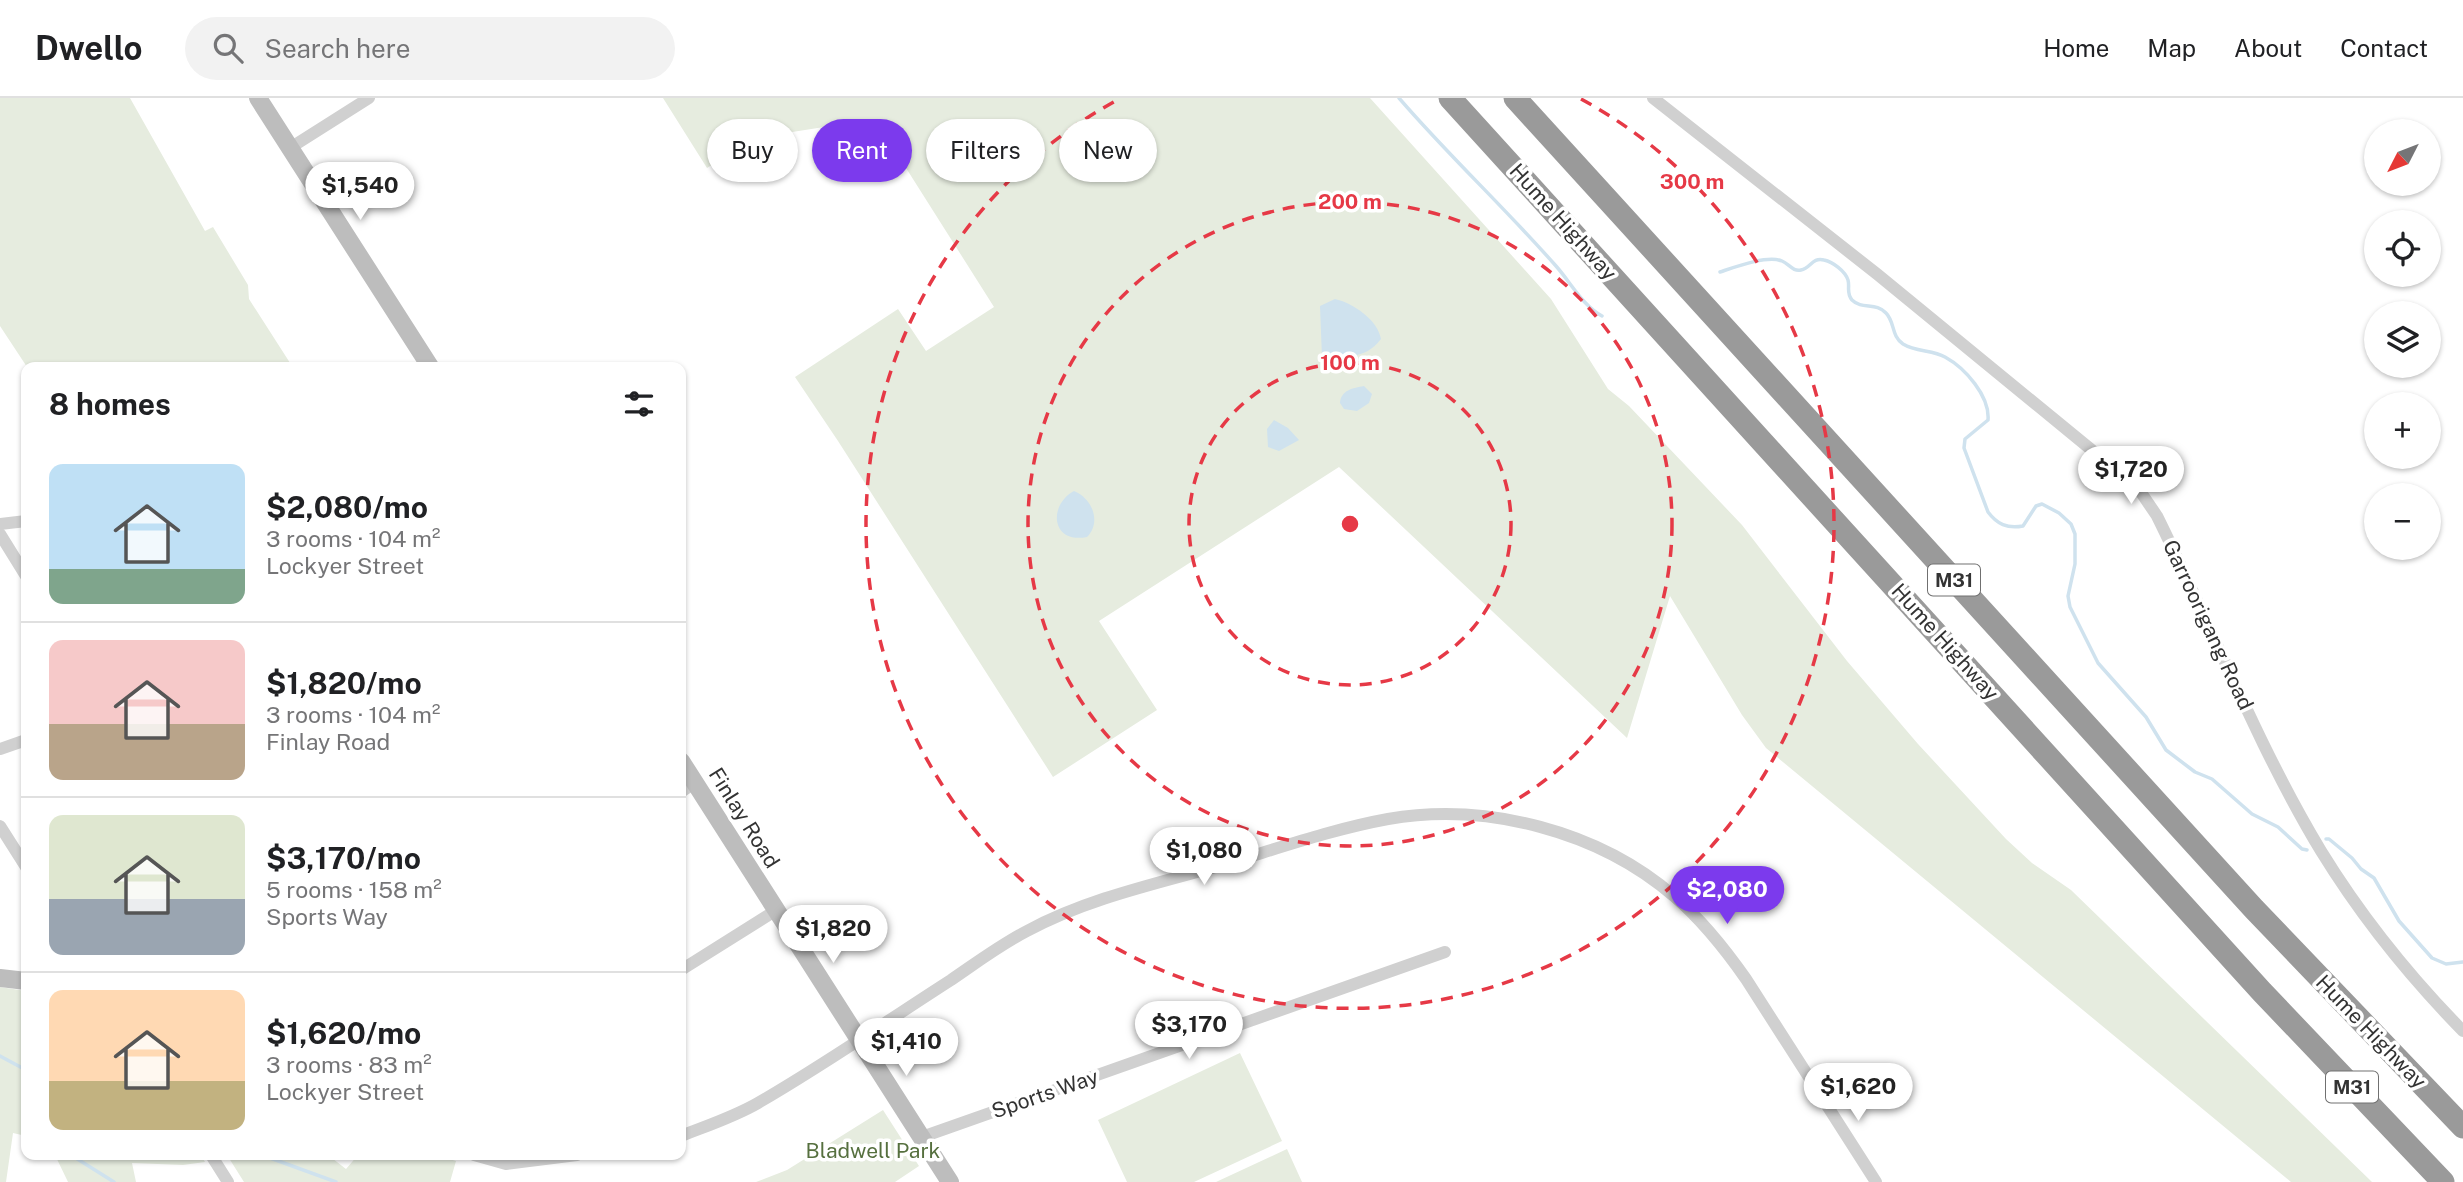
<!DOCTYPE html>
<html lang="en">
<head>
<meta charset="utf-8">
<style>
	body { margin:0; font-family:"Public Sans",sans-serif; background:#f2f2f2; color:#202124; height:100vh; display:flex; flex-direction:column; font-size:26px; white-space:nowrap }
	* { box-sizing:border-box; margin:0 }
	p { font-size:23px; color:#757577 }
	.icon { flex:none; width:38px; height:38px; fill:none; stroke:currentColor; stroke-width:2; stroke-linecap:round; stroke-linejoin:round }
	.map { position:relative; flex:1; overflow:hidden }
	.sheet { position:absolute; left:21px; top:264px; width:665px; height:798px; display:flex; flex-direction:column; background:#fff; border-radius:14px; box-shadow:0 2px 5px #0004 }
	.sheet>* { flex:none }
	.banner { position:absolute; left:707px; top:21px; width:665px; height:63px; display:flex; gap:14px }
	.needle { width:46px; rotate:228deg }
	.controls { position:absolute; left:2364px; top:21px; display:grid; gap:14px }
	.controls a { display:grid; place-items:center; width:77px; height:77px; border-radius:50%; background:#fff; box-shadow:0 2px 5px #0004; font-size:35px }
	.price { position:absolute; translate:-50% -60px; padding:0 16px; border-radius:24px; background:#fff; color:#222; font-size:23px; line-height:46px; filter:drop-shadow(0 2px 4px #0008) }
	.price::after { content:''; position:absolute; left:50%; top:42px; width:21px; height:16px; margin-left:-10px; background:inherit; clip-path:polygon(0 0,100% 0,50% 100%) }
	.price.selected { background:#7c3aed; color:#fff }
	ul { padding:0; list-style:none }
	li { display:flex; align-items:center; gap:21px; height:175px; padding:0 28px }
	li+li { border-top:2px solid #e0e0e0 }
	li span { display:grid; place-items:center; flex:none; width:196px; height:140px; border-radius:14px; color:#555 }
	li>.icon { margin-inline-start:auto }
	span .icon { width:84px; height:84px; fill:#fffc; stroke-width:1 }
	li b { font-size:30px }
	h2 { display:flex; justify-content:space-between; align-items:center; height:84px; padding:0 28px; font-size:30px }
	.chip { padding:0 24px; border-radius:32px; background:#fff; box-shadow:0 2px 5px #0004; font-size:24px; line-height:63px }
	.chip.selected { background:#7c3aed; color:#fff }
	header { display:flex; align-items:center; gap:42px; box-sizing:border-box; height:98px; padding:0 35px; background:#fff; border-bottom:2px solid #e0e0e0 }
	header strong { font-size:33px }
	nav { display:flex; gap:38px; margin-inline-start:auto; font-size:24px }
	.search { width:490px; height:63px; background:#f2f2f2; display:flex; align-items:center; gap:18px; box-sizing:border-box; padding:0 24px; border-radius:38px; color:#757577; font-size:26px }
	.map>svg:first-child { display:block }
	.green { fill:#e6ecdf }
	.water { fill:#cfe2ee }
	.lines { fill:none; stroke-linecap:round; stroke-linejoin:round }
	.stream { stroke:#cfe2ee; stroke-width:3.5 }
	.street { stroke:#d0d0d0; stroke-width:12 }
	.secondary { stroke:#bdbdbd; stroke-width:18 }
	.highway { stroke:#9a9a9a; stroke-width:23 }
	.ring { fill:none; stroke:#e63946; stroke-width:3.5; stroke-dasharray:12 9 }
	.labels { text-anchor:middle; stroke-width:7; stroke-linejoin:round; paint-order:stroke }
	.shield { fill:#fff; stroke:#707070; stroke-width:2 }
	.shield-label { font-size:19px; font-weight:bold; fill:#333 }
	.street-label { font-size:21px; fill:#333; stroke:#fff }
	.park-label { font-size:21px; fill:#56703f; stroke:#fff }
	.centre { fill:#e63946; stroke:#fff; stroke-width:3.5 }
	.ring-label { font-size:21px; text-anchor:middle; font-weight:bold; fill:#e63946; stroke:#fff; stroke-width:7; stroke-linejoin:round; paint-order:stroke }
</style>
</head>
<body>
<header>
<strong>Dwello</strong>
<div class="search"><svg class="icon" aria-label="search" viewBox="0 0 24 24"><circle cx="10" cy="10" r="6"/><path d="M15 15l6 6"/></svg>Search here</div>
<nav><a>Home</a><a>Map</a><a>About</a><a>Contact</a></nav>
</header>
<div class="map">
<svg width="2463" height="1084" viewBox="0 0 2463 1084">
	<rect width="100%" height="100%" fill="#fff"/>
	<path class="green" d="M 0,0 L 130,0 L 205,133 L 213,129 L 248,187 L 249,201 L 292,268 L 27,269 L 0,228 Z
		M 663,0 L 1370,0 L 1551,201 L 1608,291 L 1629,308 L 1742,427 L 1847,563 L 1918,646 L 2006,741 L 2032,765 L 2071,792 L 2372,1084 L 2291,1084 L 1766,650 L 1742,617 L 1670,498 L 1627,640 L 1339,369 L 1099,523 L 1157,612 L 1053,679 L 838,343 L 795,279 L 898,211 L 926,253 L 994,209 L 875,21 L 754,40 L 707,70 Z
		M 0,889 L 26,893 L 26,1038 L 13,1035 L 6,1084 L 0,1084 Z
		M 1240,955 L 1282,1043 L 1194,1084 L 1127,1084 L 1098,1022 Z
		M 883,1012 L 919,1068 L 895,1084 L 756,1084 L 787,1072 Z
		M 1287,1051 L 1302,1084 L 1216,1084 Z
		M 55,1057 L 201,1057 L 205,1064 L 183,1067 L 132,1065 L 136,1084 L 68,1084 Z
		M 227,1057 L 328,1057 L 346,1071 L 358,1057 L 436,1057 L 456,1063 L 450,1084 L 244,1084 Z"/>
	<path class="water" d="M 1335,201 C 1353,205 1378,222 1381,241 C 1363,264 1347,254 1327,265 L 1322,260 L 1320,208 Z
		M 1364,288 L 1372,296 L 1369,305 L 1357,313 L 1344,311 L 1340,305 C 1341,292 1353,290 1364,288 Z
		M 1274,322 L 1288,330 L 1299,342 L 1279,353 L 1268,349 L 1267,331 Z
		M 1074,393 C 1092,400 1102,424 1087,439 C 1051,446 1048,407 1074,393 Z"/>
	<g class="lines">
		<path class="stream" d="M 1399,0 C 1449,58 1505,110 1556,168 C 1571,185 1583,208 1602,218
			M 1720,174 C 1735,169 1767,157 1782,163 C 1789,166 1793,174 1801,172 C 1811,170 1812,159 1824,162 C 1833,164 1845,173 1848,182 C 1850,189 1846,195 1852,202 C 1862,212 1876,204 1886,215 C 1895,224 1891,238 1903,246 C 1916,254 1932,252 1945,259 C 1965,270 1990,298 1988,322 L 1965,341 L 1964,350 L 1988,414 C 1997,426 2007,431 2023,428 L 2036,408 L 2042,406 L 2059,415 L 2071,426 L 2075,436 L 2075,466 L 2068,498 L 2070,509 L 2098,565 L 2146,619 L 2166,652 L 2195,674 L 2212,681 L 2252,716 L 2278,729 L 2302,751 L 2307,752
			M 2326,741 L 2329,741 L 2352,760 L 2361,771 L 2374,780 L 2399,823 L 2432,860 L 2446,866 L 2463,864
			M 0,958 L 26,972
			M 71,1057 L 114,1084
			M 262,1057 L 336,1084"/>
		<path class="street" d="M 1653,0 L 1877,176 L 2138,390 L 2157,418 C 2212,529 2257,647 2321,753 C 2361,818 2409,878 2463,933
			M 290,50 L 369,0
			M 0,426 L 26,423
			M 0,436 L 26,478
			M 0,651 L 26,642
			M 681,694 L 694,685
			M 0,728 L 26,769
			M 681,872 L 775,813
			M 681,1038 C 706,1028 734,1019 758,1005 C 824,967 887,923 951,882 C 976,865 1000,847 1027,833 C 1088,800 1159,785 1226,766 C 1279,750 1333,731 1388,721 C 1487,704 1599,733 1675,799 C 1703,823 1725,851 1746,881 L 1876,1084
			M 922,1039 L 1445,854
			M 211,1057 L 228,1084
			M 474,1057 L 506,1066 L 577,1057"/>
		<path class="secondary" d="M 258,0 L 431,270
			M 681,663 L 950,1084
			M 0,880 L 26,883"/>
		<path class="highway" d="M 1450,0 L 2262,894 L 2443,1084
			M 1515,0 L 2254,811 L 2463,1029"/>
	</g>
	<g class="ring">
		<circle cx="1350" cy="426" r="161"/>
		<circle cx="1350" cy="426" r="322"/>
		<path d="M1581 1A484 484 0 1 1 1119 1"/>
	</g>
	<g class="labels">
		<g class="shield">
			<rect x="1928" y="466.5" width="52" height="31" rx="5"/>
			<rect x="2326" y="973.5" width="52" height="31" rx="5"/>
		</g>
		<g class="shield-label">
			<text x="1954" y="489">M31</text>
			<text x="2352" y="996">M31</text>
		</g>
		<g class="street-label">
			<text transform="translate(1563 124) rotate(48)" y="7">Hume Highway</text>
			<text transform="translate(2208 527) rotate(65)" y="7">Garroorigang Road</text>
			<text transform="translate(1945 544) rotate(48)" y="7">Hume Highway</text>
			<text transform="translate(744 720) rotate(58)" y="7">Finlay Road</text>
			<text transform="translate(2371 934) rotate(46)" y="7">Hume Highway</text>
			<text transform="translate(1045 996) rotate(-19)" y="7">Sports Way</text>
		</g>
		<g class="park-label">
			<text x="873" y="1060">Bladwell Park</text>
		</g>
	</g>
	<circle cx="1350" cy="426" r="10" class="centre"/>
	<g class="ring-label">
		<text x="1692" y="91">300 m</text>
		<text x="1350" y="111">200 m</text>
		<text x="1350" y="272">100 m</text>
	</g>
</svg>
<div class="controls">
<a><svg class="needle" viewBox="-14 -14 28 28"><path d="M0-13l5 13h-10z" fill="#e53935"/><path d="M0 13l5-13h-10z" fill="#757577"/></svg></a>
<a><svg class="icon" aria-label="locate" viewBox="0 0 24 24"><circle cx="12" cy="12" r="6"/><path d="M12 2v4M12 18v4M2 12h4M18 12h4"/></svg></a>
<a><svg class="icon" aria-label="layers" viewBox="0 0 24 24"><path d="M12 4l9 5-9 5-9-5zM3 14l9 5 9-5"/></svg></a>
<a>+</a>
<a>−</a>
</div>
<b class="price" style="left:360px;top:124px">$1,540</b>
<b class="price" style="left:2131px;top:408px">$1,720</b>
<b class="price" style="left:1204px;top:789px">$1,080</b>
<b class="price selected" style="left:1727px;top:828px">$2,080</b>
<b class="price" style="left:833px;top:867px">$1,820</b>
<b class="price" style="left:1189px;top:963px">$3,170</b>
<b class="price" style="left:906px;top:980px">$1,410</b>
<b class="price" style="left:1858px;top:1025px">$1,620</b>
<div class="banner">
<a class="chip">Buy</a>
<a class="chip selected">Rent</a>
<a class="chip">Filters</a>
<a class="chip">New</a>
</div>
<section class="sheet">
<h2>8 homes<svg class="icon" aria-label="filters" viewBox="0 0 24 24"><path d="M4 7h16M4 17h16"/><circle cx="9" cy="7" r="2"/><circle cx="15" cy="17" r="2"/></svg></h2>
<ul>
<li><span style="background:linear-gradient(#bfe0f5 75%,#7fa58c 0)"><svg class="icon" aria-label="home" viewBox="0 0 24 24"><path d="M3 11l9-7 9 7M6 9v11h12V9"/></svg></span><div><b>$2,080/mo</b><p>3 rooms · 104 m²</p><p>Lockyer Street</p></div></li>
<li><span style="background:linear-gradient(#f6c9c9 60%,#b9a48a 0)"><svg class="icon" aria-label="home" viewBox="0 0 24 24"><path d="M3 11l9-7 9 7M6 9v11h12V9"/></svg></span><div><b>$1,820/mo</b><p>3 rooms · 104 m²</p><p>Finlay Road</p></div></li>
<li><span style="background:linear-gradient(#dfe7d0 60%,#9aa5b1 0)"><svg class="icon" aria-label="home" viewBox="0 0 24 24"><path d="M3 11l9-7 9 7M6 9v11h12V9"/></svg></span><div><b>$3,170/mo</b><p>5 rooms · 158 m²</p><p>Sports Way</p></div></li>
<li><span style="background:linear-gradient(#ffd9b3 65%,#c2b280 0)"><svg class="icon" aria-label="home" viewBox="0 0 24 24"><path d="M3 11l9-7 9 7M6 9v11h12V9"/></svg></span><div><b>$1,620/mo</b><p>3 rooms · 83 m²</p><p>Lockyer Street</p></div></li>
</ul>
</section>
</div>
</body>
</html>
